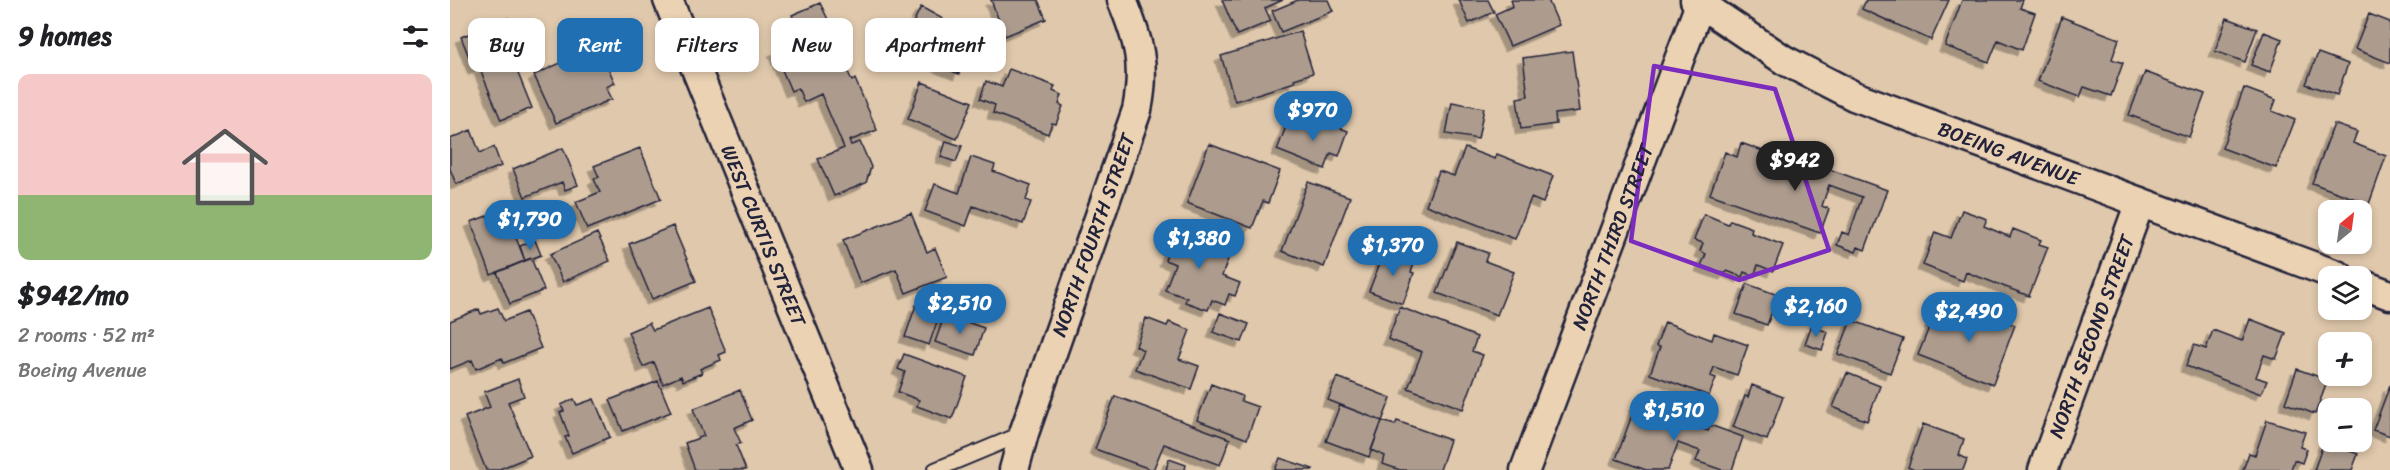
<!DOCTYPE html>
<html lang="en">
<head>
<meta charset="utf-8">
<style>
	body { margin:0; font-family:Sriracha,sans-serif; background:#f2f2f2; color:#202124; height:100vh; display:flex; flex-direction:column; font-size:22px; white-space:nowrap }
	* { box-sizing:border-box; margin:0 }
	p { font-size:20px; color:#757577 }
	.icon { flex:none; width:33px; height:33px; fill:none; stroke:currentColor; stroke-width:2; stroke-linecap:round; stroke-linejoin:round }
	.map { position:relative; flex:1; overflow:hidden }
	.side { display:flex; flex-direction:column; background:#fff; width:450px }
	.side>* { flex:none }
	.top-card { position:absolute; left:18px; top:18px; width:570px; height:54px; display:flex; gap:12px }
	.needle { width:39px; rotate:29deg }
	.fabs { position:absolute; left:1868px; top:200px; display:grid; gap:12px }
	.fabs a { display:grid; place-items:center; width:54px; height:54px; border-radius:12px; background:#fff; box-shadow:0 3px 9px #0003; font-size:30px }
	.price { position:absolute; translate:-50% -51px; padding:0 14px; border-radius:21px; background:#1f6fb2; color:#fff; font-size:20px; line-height:39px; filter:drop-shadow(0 2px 3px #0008) }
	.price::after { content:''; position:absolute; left:50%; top:36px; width:18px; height:14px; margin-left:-9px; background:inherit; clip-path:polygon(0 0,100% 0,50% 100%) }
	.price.on { background:#222; color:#fff }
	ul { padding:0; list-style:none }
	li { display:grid; align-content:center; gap:12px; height:318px; padding:0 18px }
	li span { display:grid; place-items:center; height:186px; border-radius:12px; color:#555 }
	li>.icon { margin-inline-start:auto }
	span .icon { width:108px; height:108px; fill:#fffc; stroke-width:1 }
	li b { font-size:26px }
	h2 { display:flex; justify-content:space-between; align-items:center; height:72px; padding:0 18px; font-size:26px }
	.chip { padding:0 21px; border-radius:12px; background:#fff; box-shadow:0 3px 9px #0003; font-size:21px; line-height:54px }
	.chip.on { background:#1f6fb2; color:#fff }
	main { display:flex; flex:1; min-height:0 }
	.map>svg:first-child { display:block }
	.building { fill:#ad9c8e; stroke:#22223b; stroke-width:1.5; filter:url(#shadow) }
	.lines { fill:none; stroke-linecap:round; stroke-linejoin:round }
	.lane-casing { stroke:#22223b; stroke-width:18 }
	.street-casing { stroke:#22223b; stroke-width:33 }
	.lane { stroke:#ebd2b3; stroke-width:14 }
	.street { stroke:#ebd2b3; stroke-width:28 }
	.marked { fill:none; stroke:#7b2cbf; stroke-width:4.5; stroke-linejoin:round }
	.labels { text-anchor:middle; stroke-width:4.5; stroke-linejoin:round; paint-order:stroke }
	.street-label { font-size:20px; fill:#22223b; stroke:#ebd2b3 }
</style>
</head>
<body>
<main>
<section class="side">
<h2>9 homes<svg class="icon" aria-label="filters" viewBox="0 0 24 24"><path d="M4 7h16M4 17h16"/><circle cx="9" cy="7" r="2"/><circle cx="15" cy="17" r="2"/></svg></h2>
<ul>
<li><span style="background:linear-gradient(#f6c9c9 65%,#8fb573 0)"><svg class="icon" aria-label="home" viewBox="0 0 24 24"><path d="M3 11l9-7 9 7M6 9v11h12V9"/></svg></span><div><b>$942/mo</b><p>2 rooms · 52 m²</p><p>Boeing Avenue</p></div></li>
</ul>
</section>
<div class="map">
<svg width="1940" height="470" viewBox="0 0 1940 470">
	<defs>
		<filter id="shadow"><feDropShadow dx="-5.5" dy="5.5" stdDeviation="0" flood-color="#0004"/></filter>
	</defs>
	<rect width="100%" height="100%" fill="#dfc8ac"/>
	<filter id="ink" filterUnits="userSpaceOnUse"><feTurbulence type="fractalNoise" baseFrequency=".0167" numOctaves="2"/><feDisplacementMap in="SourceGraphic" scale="12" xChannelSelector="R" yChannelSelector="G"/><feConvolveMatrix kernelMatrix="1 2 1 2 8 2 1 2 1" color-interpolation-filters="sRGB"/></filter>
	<g filter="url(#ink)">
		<path class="building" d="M 541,0 L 588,0 L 596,19 L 555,36 Z
			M 772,0 L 833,0 L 815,8 L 821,21 L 787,35 Z
			M 848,0 L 878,0 L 883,11 L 831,32 L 822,11 Z
			M 1009,0 L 1038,0 L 1044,12 L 1019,23 Z
			M 1061,0 L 1098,0 L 1109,25 L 1060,46 L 1045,14 L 1063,6 Z
			M 1416,0 L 1499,0 L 1481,40 L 1412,9 Z
			M 1512,0 L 1573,0 L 1570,8 L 1585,13 L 1572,50 L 1548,40 L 1539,62 L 1495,46 Z
			M 370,3 L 392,48 L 388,49 L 402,81 L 405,79 L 427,130 L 399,141 L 401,145 L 410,142 L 421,167 L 416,183 L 384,196 L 368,159 L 394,148 L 371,94 L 354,102 L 348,88 L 341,91 L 324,51 L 352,40 L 342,15 Z
			M 471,7 L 493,19 L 484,37 L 462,25 Z
			M 1919,14 L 1940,22 L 1940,63 L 1905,49 Z
			M 1612,17 L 1669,39 L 1662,59 L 1673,63 L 1661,96 L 1634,87 L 1630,97 L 1588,81 Z
			M 58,18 L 72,50 L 24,69 L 11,37 Z
			M 1777,18 L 1807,29 L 1795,62 L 1765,51 Z
			M 850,31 L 863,73 L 844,79 L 845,82 L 785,101 L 771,56 Z
			M 1814,32 L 1832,39 L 1820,72 L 1801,65 Z
			M 476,38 L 516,54 L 509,74 L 468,58 Z
			M 150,50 L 165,83 L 156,87 L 162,99 L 106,123 L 84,75 L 128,55 L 130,59 Z
			M 1122,51 L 1130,111 L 1105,114 L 1106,124 L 1071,129 L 1067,98 L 1078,96 L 1073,58 Z
			M 1868,53 L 1898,64 L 1887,95 L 1856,84 Z
			M 61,56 L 82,108 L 51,120 L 30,69 Z
			M 559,69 L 605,86 L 603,91 L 612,95 L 609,104 L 613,106 L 606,124 L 602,123 L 598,134 L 543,113 L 545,105 L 530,99 L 536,81 L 552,87 Z
			M 1695,72 L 1755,94 L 1739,137 L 1679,115 Z
			M 472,82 L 522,102 L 507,139 L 458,119 Z
			M 1794,88 L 1826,100 L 1822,111 L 1845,120 L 1826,168 L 1772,148 Z
			M 1002,102 L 1034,108 L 1028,139 L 996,134 Z
			M 839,119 L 866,129 L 869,120 L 898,131 L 889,156 L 881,153 L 875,169 L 827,150 Z
			M 1884,124 L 1907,132 L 1903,143 L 1936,156 L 1919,204 L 1862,183 Z
			M 21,130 L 30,153 L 44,147 L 51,166 L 6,184 L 0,169 L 0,139 Z
			M 496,141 L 512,146 L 506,162 L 491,157 Z
			M 1291,143 L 1332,158 L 1354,160 L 1437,190 L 1415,250 L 1408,247 L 1406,252 L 1387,245 L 1392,232 L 1399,235 L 1412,197 L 1379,185 L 1372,206 L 1379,209 L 1370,233 L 1260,194 L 1275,152 L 1287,157 Z
			M 759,144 L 830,171 L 818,203 L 813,201 L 802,228 L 737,203 Z
			M 113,148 L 128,185 L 115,190 L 112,182 L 75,197 L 63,169 Z
			M 190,148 L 211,199 L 137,229 L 126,202 L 150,192 L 144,179 L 149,177 L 144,166 Z
			M 1015,148 L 1045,159 L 1047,154 L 1103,176 L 1093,203 L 1081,198 L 1065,239 L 976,205 L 989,171 L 1004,176 Z
			M 521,157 L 545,165 L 543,171 L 581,185 L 576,200 L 581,202 L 573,224 L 523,206 L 516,226 L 475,211 L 485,184 L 509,193 Z
			M 858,182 L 900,197 L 874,267 L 832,251 Z
			M 55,209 L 75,261 L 41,275 L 21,222 Z
			M 1512,210 L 1537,219 L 1534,226 L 1560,237 L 1563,229 L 1591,240 L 1589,244 L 1598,247 L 1579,296 L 1516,272 L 1513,281 L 1473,265 L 1485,232 L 1501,238 Z
			M 461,213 L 477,252 L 485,248 L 497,277 L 456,293 L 446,269 L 410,283 L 393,240 Z
			M 1254,214 L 1278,224 L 1280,220 L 1302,228 L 1301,233 L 1333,245 L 1323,271 L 1308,265 L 1304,276 L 1294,272 L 1292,277 L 1277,271 L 1275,274 L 1251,266 L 1256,254 L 1250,251 L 1253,243 L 1244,240 Z
			M 223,226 L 246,281 L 202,299 L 179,244 Z
			M 727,228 L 782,248 L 772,276 L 790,283 L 785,296 L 779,294 L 775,305 L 762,300 L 758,310 L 735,302 L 737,298 L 715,290 L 725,264 L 715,260 Z
			M 147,233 L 160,261 L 113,282 L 100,254 Z
			M 85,240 L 91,255 L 75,261 L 70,246 Z
			M 1007,242 L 1038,253 L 1035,261 L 1064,272 L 1047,315 L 987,293 Z
			M 935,250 L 965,261 L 961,272 L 964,273 L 953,304 L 919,291 Z
			M 81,258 L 94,290 L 60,304 L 47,272 Z
			M 1297,284 L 1328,295 L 1317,325 L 1286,314 Z
			M 1507,302 L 1565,325 L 1543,384 L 1468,355 L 1482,320 L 1497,326 Z
			M 466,305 L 490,313 L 479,345 L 455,337 Z
			M 950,307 L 1027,337 L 1022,351 L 1033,355 L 1013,409 L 958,388 L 972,352 L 938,339 Z
			M 48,308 L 54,321 L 76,312 L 91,348 L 54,363 L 52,358 L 26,369 L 22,360 L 0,369 L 0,321 L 29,309 L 31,314 Z
			M 258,308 L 276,352 L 269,355 L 271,360 L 250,369 L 252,373 L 233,381 L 231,376 L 213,384 L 204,362 L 193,367 L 178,332 L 199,323 L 203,330 Z
			M 770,313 L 799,324 L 792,342 L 763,332 Z
			M 495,314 L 534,328 L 525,355 L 485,342 Z
			M 696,318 L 717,326 L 719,322 L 740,330 L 729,359 L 749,366 L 741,389 L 685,369 L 693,350 L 686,346 Z
			M 1800,319 L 1836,333 L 1826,359 L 1814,355 L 1806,377 L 1817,381 L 1811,394 L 1736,366 L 1744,345 L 1756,349 L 1763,330 L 1792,341 Z
			M 1401,320 L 1453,339 L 1440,373 L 1388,354 Z
			M 1215,322 L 1262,340 L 1264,333 L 1298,345 L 1287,375 L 1264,367 L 1261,376 L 1266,378 L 1259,396 L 1200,374 L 1210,347 L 1206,346 Z
			M 1361,326 L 1378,332 L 1372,350 L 1355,344 Z
			M 454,354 L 517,377 L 502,419 L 467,406 L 469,400 L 448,392 L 455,372 L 448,369 Z
			M 1847,369 L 1878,380 L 1865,414 L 1835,403 Z
			M 1397,373 L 1430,386 L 1417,421 L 1383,407 Z
			M 887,377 L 941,398 L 932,421 L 878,400 Z
			M 68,379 L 74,396 L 58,402 L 81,456 L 47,470 L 36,470 L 15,417 L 40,407 L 34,392 Z
			M 208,381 L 221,412 L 173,431 L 160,400 Z
			M 761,384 L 792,396 L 791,401 L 808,407 L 797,439 L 747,420 Z
			M 1302,385 L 1333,397 L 1317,440 L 1283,427 L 1295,396 L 1298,397 Z
			M 1940,385 L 1940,436 L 1923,430 Z
			M 290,390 L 302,420 L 284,428 L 291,443 L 286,445 L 296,470 L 245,470 L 235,443 L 254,436 L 243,409 Z
			M 665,396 L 780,439 L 770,465 L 714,444 L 703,470 L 645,449 Z
			M 124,399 L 127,405 L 144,399 L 160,437 L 122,453 L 115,437 L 119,436 L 110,412 L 114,411 L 111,405 Z
			M 1186,404 L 1258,431 L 1260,425 L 1293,437 L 1282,470 L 1272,470 L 1246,461 L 1250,451 L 1228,443 L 1218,470 L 1196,470 L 1166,459 Z
			M 890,405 L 932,421 L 919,457 L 876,441 Z
			M 1817,420 L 1855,432 L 1850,447 L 1857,449 L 1852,463 L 1844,460 L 1841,470 L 1793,470 L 1799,453 L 1805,455 Z
			M 932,421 L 945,425 L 947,421 L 1000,440 L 990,470 L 950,470 L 933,464 L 935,456 L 921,450 Z
			M 1473,424 L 1514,439 L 1509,455 L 1517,459 L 1513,470 L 1464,470 L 1458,467 Z
			M 1874,442 L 1908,454 L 1902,470 L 1864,470 Z
			M 830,458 L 863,469 L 862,470 L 825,470 Z
			M 719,459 L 736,465 L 735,470 L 716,470 Z"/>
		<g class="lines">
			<defs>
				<path id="lane" d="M 485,470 L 574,433"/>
				<g id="street">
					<path id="s1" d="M 218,0 L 409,470"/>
					<path id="s2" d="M 1245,0 L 1334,60 L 1404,96 L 1889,276"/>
					<path d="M 1911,284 L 1940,295"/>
					<path id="s3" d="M 564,470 L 574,433 L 687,110 C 696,66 689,41 672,0"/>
					<path id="s4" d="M 1075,470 L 1250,4"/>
					<path id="s5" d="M 1593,470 L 1690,202"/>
				</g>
			</defs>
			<use href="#lane" class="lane-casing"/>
			<use href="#street" class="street-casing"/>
			<use href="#lane" class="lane"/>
			<use href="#street" class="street"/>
		</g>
	</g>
	<path class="marked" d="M 1204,66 L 1325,89 L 1379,250 L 1289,280 L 1181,241 Z"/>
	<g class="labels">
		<g class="street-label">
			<text dy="7" stroke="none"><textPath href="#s2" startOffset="351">BOEING AVENUE</textPath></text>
			<text dy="7" stroke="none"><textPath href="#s1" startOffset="254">WEST CURTIS STREET</textPath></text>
			<text dy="7" stroke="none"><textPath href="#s3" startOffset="248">NORTH FOURTH STREET</textPath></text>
			<text dy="7" stroke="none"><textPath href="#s4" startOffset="249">NORTH THIRD STREET</textPath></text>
			<text dy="7" stroke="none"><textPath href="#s5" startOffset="142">NORTH SECOND STREET</textPath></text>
		</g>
	</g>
</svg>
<div class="fabs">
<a><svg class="needle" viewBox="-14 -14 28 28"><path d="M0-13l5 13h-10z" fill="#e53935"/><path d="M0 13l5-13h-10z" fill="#757577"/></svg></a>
<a><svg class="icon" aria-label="layers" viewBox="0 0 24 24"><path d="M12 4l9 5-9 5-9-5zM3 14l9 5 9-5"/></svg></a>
<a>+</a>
<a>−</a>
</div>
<b class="price" style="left:863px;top:142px">$970</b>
<b class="price on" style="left:1345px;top:192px">$942</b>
<b class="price" style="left:80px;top:251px">$1,790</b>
<b class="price" style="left:749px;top:270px">$1,380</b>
<b class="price" style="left:943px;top:277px">$1,370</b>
<b class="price" style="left:510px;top:335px">$2,510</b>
<b class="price" style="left:1366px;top:338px">$2,160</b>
<b class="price" style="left:1519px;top:343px">$2,490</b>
<b class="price" style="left:1224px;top:442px">$1,510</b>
<div class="top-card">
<a class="chip">Buy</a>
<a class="chip on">Rent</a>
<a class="chip">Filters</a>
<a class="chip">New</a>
<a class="chip">Apartment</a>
</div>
</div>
</main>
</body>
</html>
